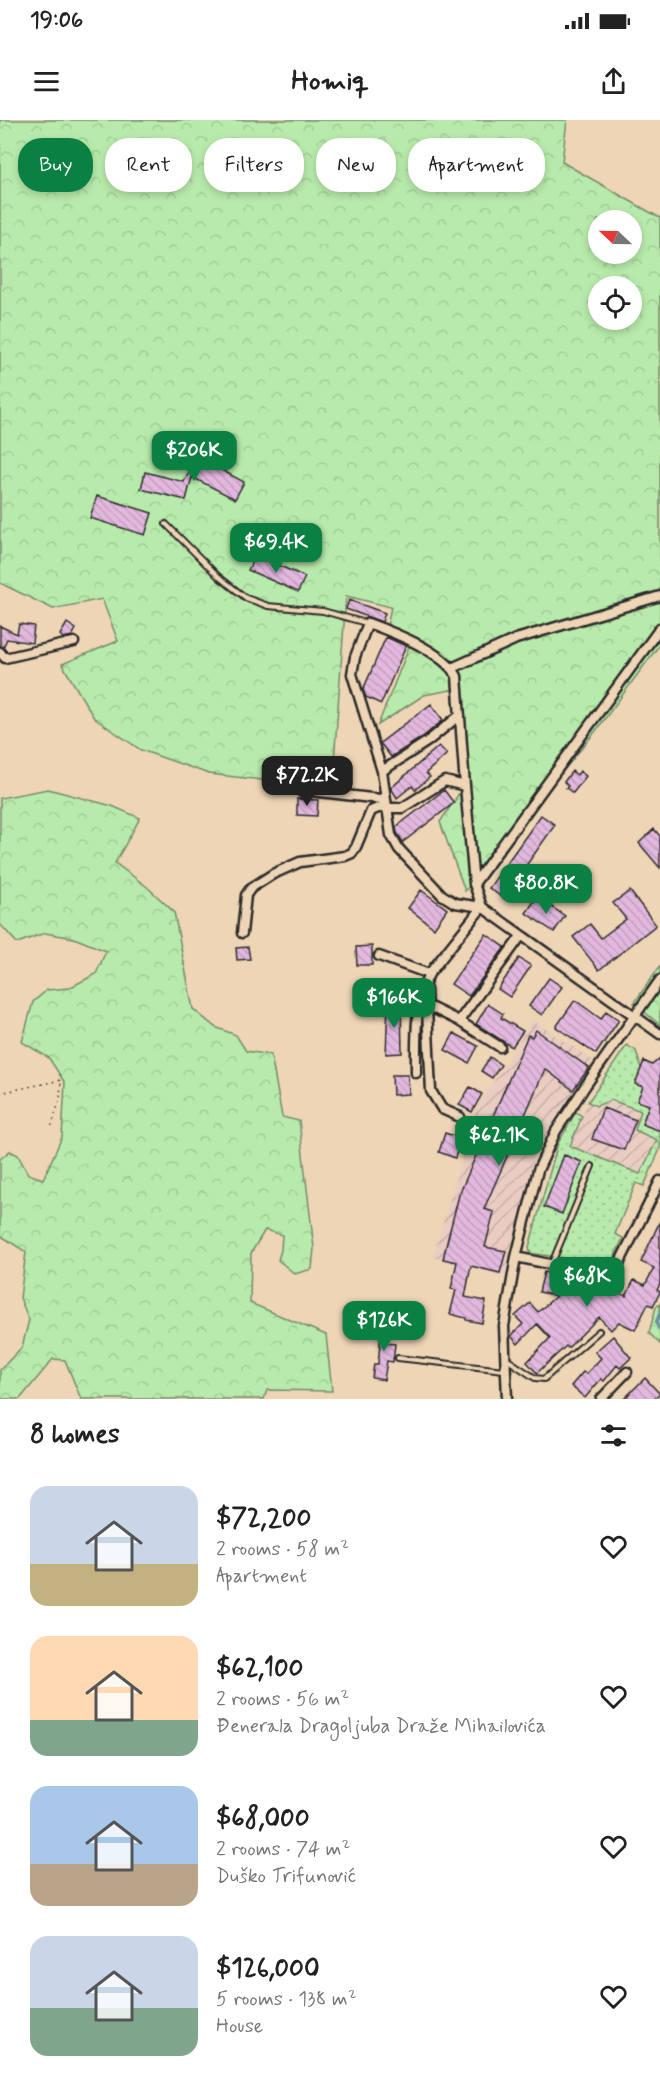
<!DOCTYPE html>
<html lang="en">
<head>
<meta charset="utf-8">
<style>
	body { margin:0; font-family:Mynerve,sans-serif; background:#f2f2f2; color:#222; height:100vh; display:flex; flex-direction:column; font-size:22px; white-space:nowrap }
	* { box-sizing:border-box; margin:0 }
	p { font-size:20px; color:#767676 }
	.icon { flex:none; width:33px; height:33px; fill:none; stroke:currentColor; stroke-width:2; stroke-linecap:round; stroke-linejoin:round }
	.map { position:relative; height:1279px; overflow:hidden }
	.side { display:flex; flex-direction:column; background:#fff; flex:1 }
	.side>* { flex:none }
	.top-card { position:absolute; left:18px; top:18px; width:624px; height:54px; display:flex; gap:12px }
	.needle { width:39px; rotate:292deg }
	.buttons { position:absolute; left:588px; top:90px; display:grid; gap:12px }
	.buttons a { display:grid; place-items:center; width:54px; height:54px; border-radius:50%; background:#fff; box-shadow:0 3px 9px #0003; font-size:30px }
	.price { position:absolute; translate:-50% -51px; padding:0 14px; border-radius:12px; background:#0b8043; color:#fff; font-size:20px; line-height:39px; filter:drop-shadow(0 2px 3px #0008) }
	.price::after { content:''; position:absolute; left:50%; top:36px; width:18px; height:14px; margin-left:-9px; background:inherit; clip-path:polygon(0 0,100% 0,50% 100%) }
	.price.on { background:#222; color:#fff }
	ul { padding:0; list-style:none }
	li { display:flex; align-items:center; gap:18px; height:150px; padding:0 30px }
	li span { display:grid; place-items:center; flex:none; width:168px; height:120px; border-radius:18px; color:#555 }
	li>.icon { margin-inline-start:auto }
	span .icon { width:72px; height:72px; fill:#fffc; stroke-width:1 }
	li b { font-size:26px }
	h2 { display:flex; justify-content:space-between; align-items:center; height:72px; padding:0 30px; font-size:26px }
	.tag { padding:0 21px; border-radius:24px; background:#fff; box-shadow:0 3px 9px #0003; font-size:21px; line-height:54px }
	.tag.on { background:#0b8043; color:#fff }
	.status { display:flex; justify-content:space-between; align-items:center; height:42px; padding:0 30px; background:#fff; direction:ltr }
	.status svg { height:16px; fill:currentColor }
	header { display:flex; justify-content:space-between; align-items:center; height:78px; padding:0 30px; background:#fff; font-size:27px; font-weight:700 }
	.map>svg:first-child { display:block }
	.industrial { fill:url(#industrial-furrows) }
	.grass { fill:url(#grass-dots); stroke:#728b6b; stroke-width:1.5 }
	.forest { fill:url(#forest-crowns); stroke:#728b6b; stroke-width:1.5; fill-rule:evenodd }
	.lines { fill:none; stroke-linecap:round; stroke-linejoin:round }
	.stream { stroke:#6692a1; stroke-width:3 }
	.building { fill:url(#building-back-hatch); stroke:#2b2b2b; stroke-width:1.5 }
	.service-casing { stroke:#2b2b2b; stroke-width:8 }
	.minor-casing { stroke:#2b2b2b; stroke-width:13 }
	.path { stroke:#2b2b2b; stroke-width:1.5; stroke-dasharray:1.5 4.5; stroke-linecap:butt }
	.service { stroke:#eed5b6; stroke-width:4 }
	.minor { stroke:#eed5b6; stroke-width:8 }
</style>
</head>
<body>
<div class="status"><b>19:06</b><svg viewBox="0 0 49 12"><path d="M0 12V9h3v3zM5 12V6h3v6zM10 12V3h3v9zM15 12V0h3v12zM26 1h20v11H26zM47 4h2v5h-2z"/></svg></div>
<header><svg class="icon" aria-label="menu" viewBox="0 0 24 24"><path d="M4 6h16M4 12h16M4 18h16"/></svg>Homiq<svg class="icon" aria-label="share" viewBox="0 0 24 24"><path d="M12 15V3M7 8l5-5 5 5M5 13v7h14v-7"/></svg></header>
<div class="map">
<svg width="660" height="1279" viewBox="0 0 660 1279">
	<defs>
		<pattern id="industrial-furrows" width="10" height="10" patternUnits="userSpaceOnUse" patternTransform="scale(1.5)"><rect width="10" height="10" fill="#eaccc2"/><path d="M-1 1l2-2M0 10L10 0M9 11l2-2" fill="none" stroke="#c9afa7"/></pattern>
		<pattern id="grass-dots" width="8" height="8" patternUnits="userSpaceOnUse" patternTransform="scale(1.5)"><rect width="8" height="8" fill="#b8ebab"/><path d="M2 2h.1M6 6h.1" fill="none" stroke="#9eca93" stroke-width="1.8" stroke-linecap="round"/></pattern>
		<pattern id="forest-crowns" width="20" height="18" patternUnits="userSpaceOnUse" patternTransform="scale(1.5)"><rect width="20" height="18" fill="#b8ebab"/><path d="M2 6a3 3 0 1 1 6 0M12 15a3 3 0 1 1 6 0" fill="none" stroke="#9eca93"/></pattern>
		<pattern id="building-back-hatch" width="6" height="6" patternUnits="userSpaceOnUse" patternTransform="scale(1.5)"><rect width="6" height="6" fill="#e2b8df"/><path d="M-1 5l2 2M0 0l6 6M5-1l2 2" fill="none" stroke="#c29ec0"/></pattern>
	</defs>
	<rect width="100%" height="100%" fill="#eed5b6"/>
	<filter id="ink" filterUnits="userSpaceOnUse"><feTurbulence type="fractalNoise" baseFrequency=".0167" numOctaves="2"/><feDisplacementMap in="SourceGraphic" scale="12" xChannelSelector="R" yChannelSelector="G"/><feConvolveMatrix kernelMatrix="1 2 1 2 8 2 1 2 1" color-interpolation-filters="sRGB"/></filter>
	<g filter="url(#ink)">
		<path class="industrial" d="M 533,900 L 592,940 L 533,1041 L 507,1157 L 433,1137 L 477,988 Z
			M 610,980 L 642,990 L 636,1010 L 657,1019 L 641,1054 L 530,1133 L 529,1127 L 588,982 L 596,986 Z"/>
		<path class="grass" d="M 627,925 L 636,931 L 645,962 L 638,981 L 649,985 L 642,1004 L 660,1010 L 660,1029 L 644,1066 L 636,1063 L 615,1114 L 623,1118 L 613,1140 L 602,1144 L 530,1133 L 529,1127 L 558,1023 L 576,992 L 582,996 L 570,1026 L 640,1054 L 657,1020 L 635,1010 L 641,991 L 611,980 L 596,986 L 588,982 Z"/>
		<path class="forest" d="M 0,0 L 567,0 L 562,42 L 660,98 L 660,524 L 595,612 L 465,771 L 440,702 L 468,660 L 462,568 L 424,575 L 378,605 L 413,517 L 387,507 L 391,487 L 346,476 L 333,656 L 280,662 L 209,654 L 141,630 L 94,598 L 62,544 L 118,521 L 102,479 L 53,489 L 0,463 ZM 598,100 L 632,100 L 632,134 L 598,134 ZM 598,166 L 632,166 L 632,200 L 598,200 Z
			M 48,669 L 112,686 L 140,698 L 115,743 L 146,766 L 174,792 L 193,889 L 215,907 L 236,915 L 246,931 L 271,935 L 282,997 L 299,1001 L 314,1128 L 312,1149 L 295,1154 L 278,1140 L 281,1130 L 282,1115 L 265,1110 L 251,1133 L 250,1183 L 326,1215 L 332,1271 L 267,1270 L 264,1279 L 81,1279 L 65,1240 L 53,1239 L 20,1279 L 0,1279 L 0,1250 L 22,1227 L 29,1200 L 20,1178 L 26,1132 L 0,1115 L 0,1039 L 10,1031 L 18,1035 L 28,1054 L 43,1059 L 62,1017 L 65,963 L 49,938 L 22,922 L 33,882 L 47,870 L 69,868 L 96,854 L 106,831 L 74,818 L 45,813 L 17,823 L 0,804 L 0,678 Z
			M 660,846 L 660,905 L 634,883 Z
			M 660,1184 L 660,1224 L 649,1213 L 656,1187 Z"/>
		<g class="lines">
			<path class="stream" d="M 660,1192 L 656,1203 L 660,1210"/>
		</g>
		<path class="building" d="M 197,337 L 244,362 L 235,379 L 192,357 L 186,380 L 141,369 L 145,352 L 184,362 Z
			M 97,376 L 152,393 L 145,415 L 90,398 Z
			M 255,435 L 305,457 L 298,472 L 248,450 Z
			M 349,480 L 385,493 L 382,502 L 346,489 Z
			M 67,503 L 76,509 L 72,516 L 63,518 L 60,515 Z
			M 19,504 L 34,506 L 32,523 L 7,519 L 3,527 L 0,526 L 0,506 L 17,514 Z
			M 386,517 L 406,526 L 381,584 L 366,577 L 363,570 Z
			M 431,584 L 443,600 L 424,616 L 391,637 L 380,623 Z
			M 439,626 L 447,634 L 426,653 L 430,657 L 415,670 L 412,666 L 397,678 L 391,668 Z
			M 572,651 L 577,655 L 580,651 L 586,656 L 573,673 L 566,668 L 568,666 L 564,662 Z
			M 444,670 L 454,683 L 403,722 L 397,713 L 396,707 Z
			M 297,679 L 318,680 L 317,696 L 297,695 Z
			M 541,695 L 555,705 L 503,778 L 489,768 Z
			M 654,709 L 660,716 L 660,748 L 639,723 Z
			M 421,770 L 447,789 L 434,808 L 408,788 Z
			M 630,771 L 656,805 L 599,850 L 573,817 L 590,804 L 601,818 L 626,799 L 613,783 Z
			M 537,777 L 565,796 L 554,812 L 526,793 Z
			M 486,814 L 505,827 L 469,876 L 451,864 Z
			M 372,826 L 372,845 L 357,845 L 356,827 Z
			M 248,827 L 250,839 L 237,840 L 236,828 Z
			M 519,838 L 531,846 L 510,877 L 498,869 Z
			M 549,858 L 562,867 L 542,895 L 529,886 Z
			M 575,880 L 601,899 L 606,891 L 619,900 L 596,934 L 556,907 Z
			M 388,882 L 401,882 L 402,933 L 386,934 Z
			M 488,884 L 503,894 L 501,898 L 523,911 L 512,927 L 476,904 Z
			M 536,910 L 589,948 L 573,970 L 545,949 L 484,1089 L 494,1092 L 485,1127 L 506,1131 L 500,1153 L 471,1146 L 465,1177 L 486,1181 L 482,1203 L 466,1200 L 466,1198 L 450,1194 L 456,1170 L 451,1169 L 457,1142 L 443,1139 L 448,1118 L 459,1075 L 487,1010 L 528,915 L 532,917 Z
			M 454,913 L 478,926 L 469,943 L 445,930 Z
			M 490,937 L 501,945 L 492,958 L 481,951 Z
			M 660,938 L 660,1011 L 642,1004 L 649,985 L 637,981 L 643,967 L 635,964 L 644,941 L 652,945 Z
			M 392,955 L 408,955 L 409,974 L 393,975 Z
			M 470,967 L 482,974 L 472,992 L 459,985 Z
			M 603,988 L 636,1000 L 624,1030 L 592,1019 Z
			M 445,1013 L 461,1018 L 455,1038 L 439,1032 Z
			M 564,1035 L 582,1042 L 562,1094 L 544,1087 Z
			M 660,1101 L 660,1164 L 657,1170 L 660,1172 L 653,1186 L 648,1184 L 635,1210 L 619,1202 L 611,1210 L 599,1197 L 568,1228 L 566,1226 L 537,1253 L 527,1242 L 550,1218 L 537,1204 L 518,1224 L 511,1216 L 523,1204 L 515,1196 L 530,1183 L 538,1192 L 556,1176 L 539,1172 L 544,1152 L 615,1171 L 626,1176 L 634,1160 L 645,1165 L 654,1148 L 641,1142 Z
			M 383,1199 L 392,1202 L 386,1223 L 395,1224 L 393,1242 L 387,1241 L 384,1260 L 372,1258 L 374,1244 L 378,1244 L 381,1214 L 379,1214 Z
			M 613,1216 L 631,1238 L 620,1248 L 617,1245 L 604,1261 L 601,1259 L 585,1278 L 571,1266 L 583,1252 L 586,1254 L 601,1238 L 595,1232 Z
			M 645,1258 L 660,1274 L 654,1279 L 624,1279 Z"/>
		<g class="lines">
			<defs>
				<path id="service" d="M 166,404 L 219,457 L 246,478 L 268,486 L 323,491 L 366,503
					M 552,1143 L 592,1046
					M 398,1238 L 504,1250
					M 508,1240 L 535,1258 L 544,1259 L 599,1211"/>
				<path id="minor" d="M 0,532 L 5,538 L 74,522
					M 452,548 L 516,519 L 660,476
					M 382,651 L 428,621 L 460,595
					M 302,672 L 311,671 L 380,679 L 388,687
					M 474,764 L 660,508
					M 482,787 L 455,783 L 442,775 L 399,729 L 391,715 L 382,651 L 352,554 L 355,537 L 368,503 C 395,513 442,531 457,556 L 465,666 L 474,764 L 482,787 L 660,914
					M 242,813 L 246,775 L 251,768 L 273,754 L 300,742 L 345,736 L 352,733 L 356,727 L 371,691 L 378,688 L 402,688 L 445,661 L 465,666
					M 379,836 L 429,854
					M 426,869 L 431,971 L 442,989 L 460,997
					M 428,886 L 459,901 L 500,927
					M 459,901 L 521,816
					M 416,953 C 416,920 414,884 429,854 L 482,787
					M 516,1137 C 537,1141 595,1156 614,1150 L 620,1142 L 660,1061
					M 507,1279 L 504,1206 L 516,1137 L 538,1050 L 556,1011 L 586,965 L 660,860
					M 601,1279 L 627,1252"/>
			</defs>
			<use href="#service" class="service-casing"/>
			<use href="#minor" class="minor-casing"/>
			<path class="path" d="M 0,973 L 61,960 L 60,979 L 51,1008"/>
			<use href="#service" class="service"/>
			<use href="#minor" class="minor"/>
		</g>
	</g>
</svg>
<div class="buttons">
<a><svg class="needle" viewBox="-14 -14 28 28"><path d="M0-13l5 13h-10z" fill="#e53935"/><path d="M0 13l5-13h-10z" fill="#767676"/></svg></a>
<a><svg class="icon" aria-label="locate" viewBox="0 0 24 24"><circle cx="12" cy="12" r="6"/><path d="M12 2v4M12 18v4M2 12h4M18 12h4"/></svg></a>
</div>
<b class="price" style="left:194px;top:362px">$206K</b>
<b class="price" style="left:276px;top:454px">$69.4K</b>
<b class="price on" style="left:307px;top:687px">$72.2K</b>
<b class="price" style="left:546px;top:795px">$80.8K</b>
<b class="price" style="left:394px;top:909px">$166K</b>
<b class="price" style="left:499px;top:1047px">$62.1K</b>
<b class="price" style="left:587px;top:1188px">$68K</b>
<b class="price" style="left:384px;top:1232px">$126K</b>
<div class="top-card">
<a class="tag on">Buy</a>
<a class="tag">Rent</a>
<a class="tag">Filters</a>
<a class="tag">New</a>
<a class="tag">Apartment</a>
</div>
</div>
<section class="side">
<h2>8 homes<svg class="icon" aria-label="filters" viewBox="0 0 24 24"><path d="M4 7h16M4 17h16"/><circle cx="9" cy="7" r="2"/><circle cx="15" cy="17" r="2"/></svg></h2>
<ul>
<li><span style="background:linear-gradient(#c9d6e8 65%,#c2b280 0)"><svg class="icon" aria-label="home" viewBox="0 0 24 24"><path d="M3 11l9-7 9 7M6 9v11h12V9"/></svg></span><div><b>$72,200</b><p>2 rooms · 58 m²</p><p>Apartment</p></div><svg class="icon" aria-label="heart" viewBox="0 0 24 24"><path d="M12 20l-8-8c-3-5 5-10 8-4 3-6 11-1 8 4z"/></svg></li>
<li><span style="background:linear-gradient(#ffd9b3 70%,#7fa58c 0)"><svg class="icon" aria-label="home" viewBox="0 0 24 24"><path d="M3 11l9-7 9 7M6 9v11h12V9"/></svg></span><div><b>$62,100</b><p>2 rooms · 56 m²</p><p>Đenerala Dragoljuba Draže Mihailovića</p></div><svg class="icon" aria-label="heart" viewBox="0 0 24 24"><path d="M12 20l-8-8c-3-5 5-10 8-4 3-6 11-1 8 4z"/></svg></li>
<li><span style="background:linear-gradient(#a9c7e8 65%,#b9a48a 0)"><svg class="icon" aria-label="home" viewBox="0 0 24 24"><path d="M3 11l9-7 9 7M6 9v11h12V9"/></svg></span><div><b>$68,000</b><p>2 rooms · 74 m²</p><p>Duško Trifunović</p></div><svg class="icon" aria-label="heart" viewBox="0 0 24 24"><path d="M12 20l-8-8c-3-5 5-10 8-4 3-6 11-1 8 4z"/></svg></li>
<li><span style="background:linear-gradient(#c9d6e8 60%,#7fa58c 0)"><svg class="icon" aria-label="home" viewBox="0 0 24 24"><path d="M3 11l9-7 9 7M6 9v11h12V9"/></svg></span><div><b>$126,000</b><p>5 rooms · 138 m²</p><p>House</p></div><svg class="icon" aria-label="heart" viewBox="0 0 24 24"><path d="M12 20l-8-8c-3-5 5-10 8-4 3-6 11-1 8 4z"/></svg></li>
</ul>
</section>
</body>
</html>
